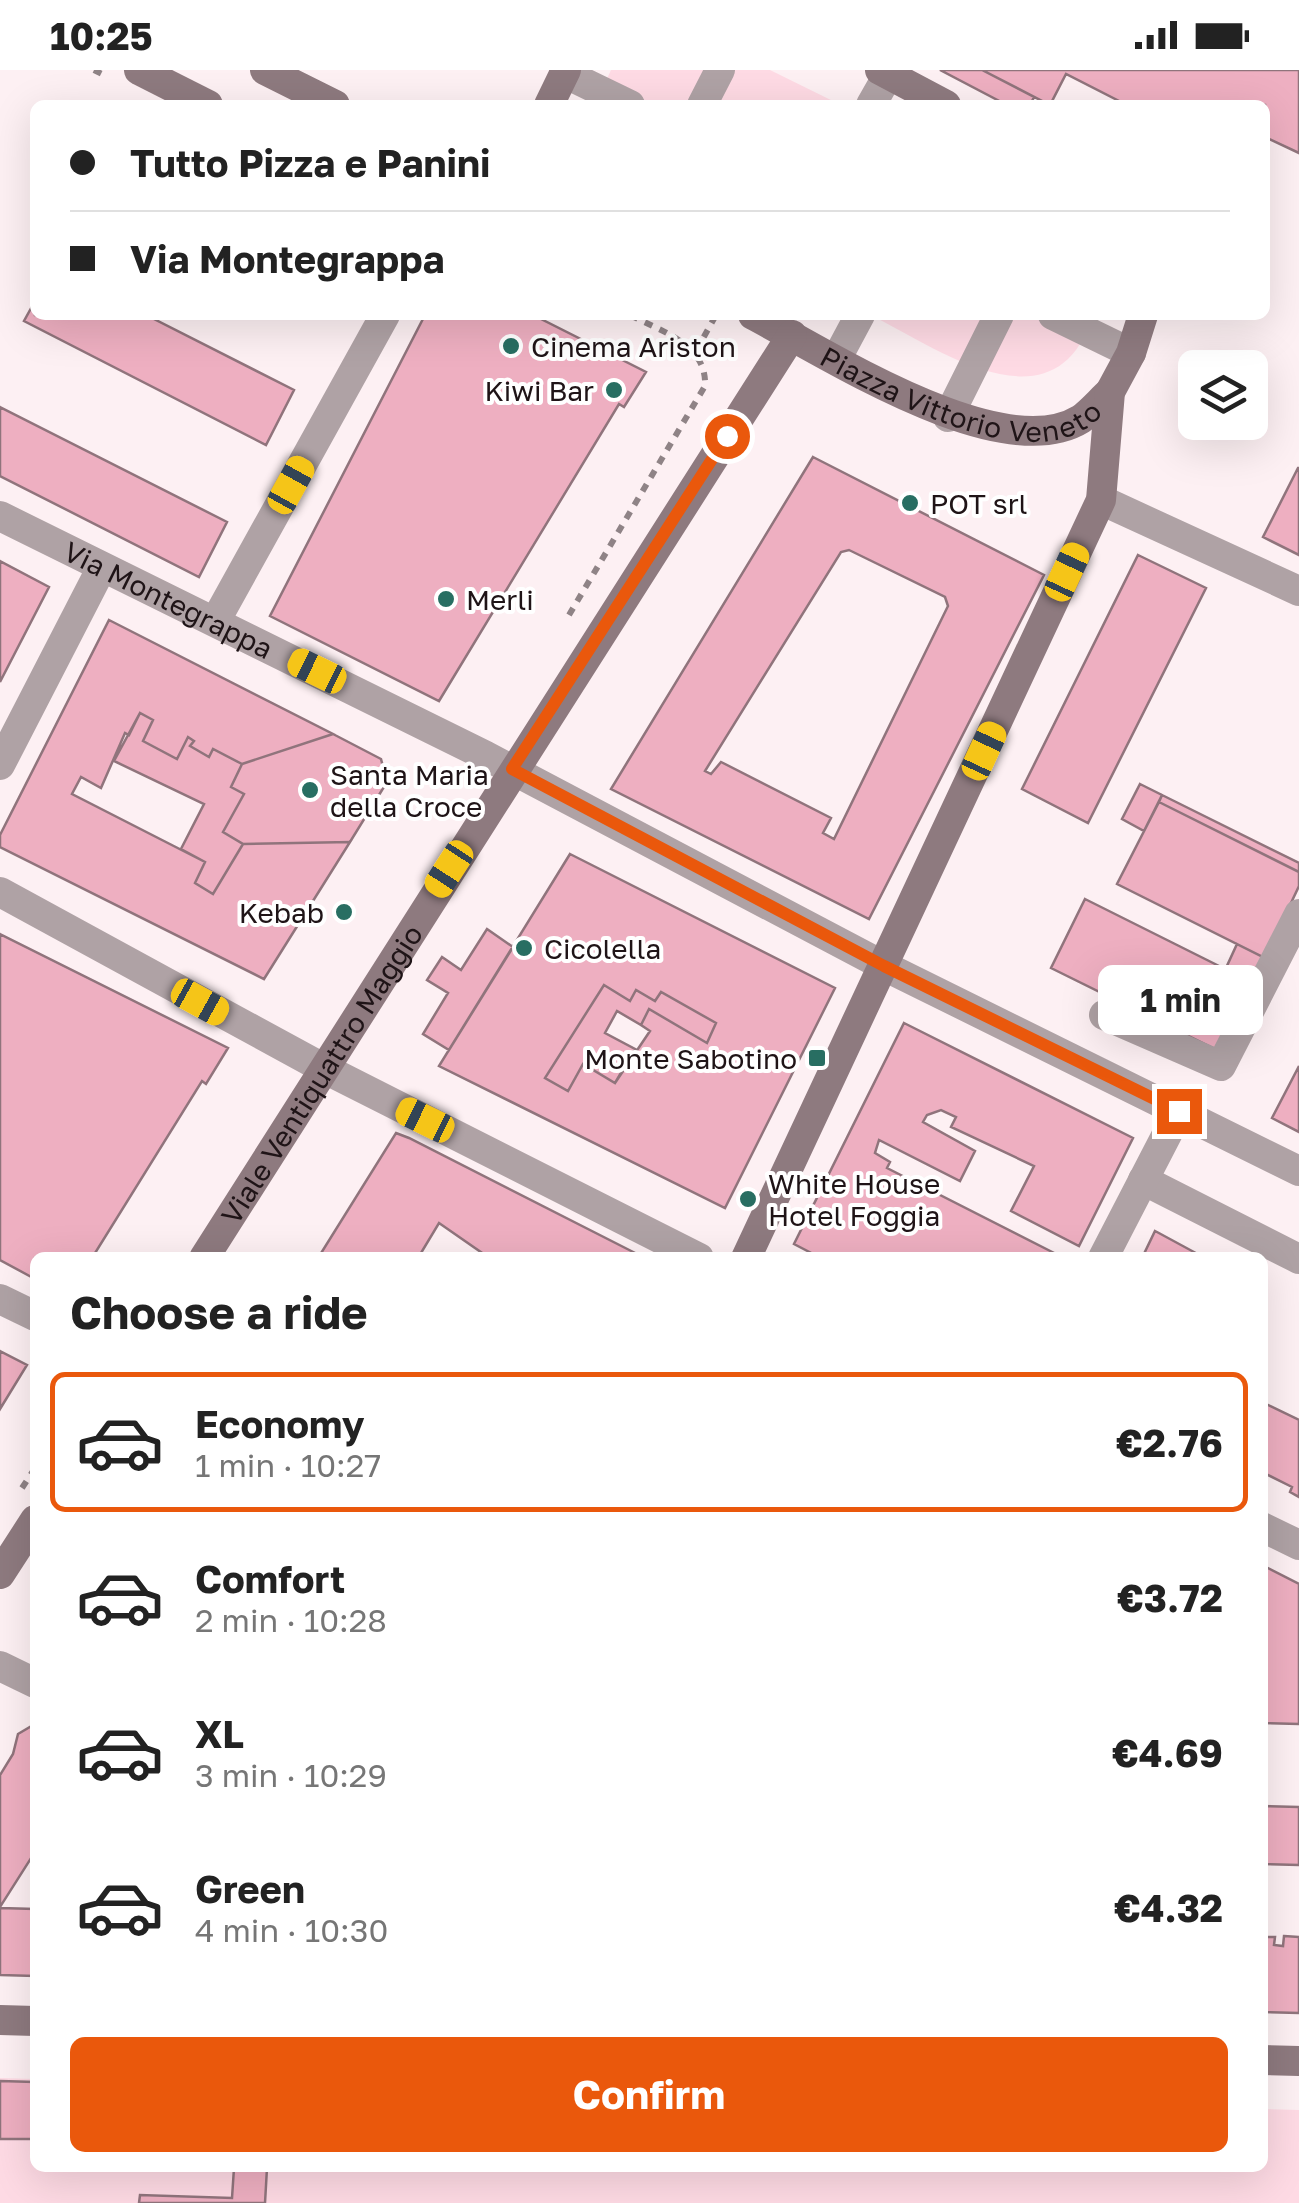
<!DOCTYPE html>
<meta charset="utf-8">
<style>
:root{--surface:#fff;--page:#f2f2f2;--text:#222;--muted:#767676;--line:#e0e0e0;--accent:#ea580c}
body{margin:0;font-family:"Golos Text",sans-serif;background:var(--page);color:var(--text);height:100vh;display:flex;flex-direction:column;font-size:38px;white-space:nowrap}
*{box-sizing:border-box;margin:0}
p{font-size:32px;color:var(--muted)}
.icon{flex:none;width:55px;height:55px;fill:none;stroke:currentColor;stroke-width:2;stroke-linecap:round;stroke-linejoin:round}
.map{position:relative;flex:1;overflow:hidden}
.panel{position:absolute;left:30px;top:1182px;width:1238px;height:920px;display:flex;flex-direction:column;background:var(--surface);border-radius:15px;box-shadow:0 10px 40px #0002}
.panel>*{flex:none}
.hud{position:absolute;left:30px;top:30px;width:1240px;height:220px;border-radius:15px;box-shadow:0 10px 40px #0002;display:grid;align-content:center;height:220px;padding:0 40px;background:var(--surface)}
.controls{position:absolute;left:1178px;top:280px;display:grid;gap:20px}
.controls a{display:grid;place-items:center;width:90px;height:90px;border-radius:15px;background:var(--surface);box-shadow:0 10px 40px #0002;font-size:50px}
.end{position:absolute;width:45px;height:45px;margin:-22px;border:12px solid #ea580c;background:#fff;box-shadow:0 0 0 5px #fff}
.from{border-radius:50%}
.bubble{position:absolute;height:70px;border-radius:15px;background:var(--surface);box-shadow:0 10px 40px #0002;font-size:32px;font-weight:700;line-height:70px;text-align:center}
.car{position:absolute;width:30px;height:60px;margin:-30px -15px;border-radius:12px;box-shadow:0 0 8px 2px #0007;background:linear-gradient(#f5c518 24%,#345 0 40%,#f5c518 0 76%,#345 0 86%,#f5c518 0)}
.hud b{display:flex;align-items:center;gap:35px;height:95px;font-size:38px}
.hud b+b{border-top:2px solid var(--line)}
.hud i{width:25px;height:25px;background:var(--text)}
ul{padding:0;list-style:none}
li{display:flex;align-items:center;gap:30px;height:140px;margin:0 20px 15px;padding:0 20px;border:5px solid transparent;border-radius:15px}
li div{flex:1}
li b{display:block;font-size:38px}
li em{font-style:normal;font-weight:700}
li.current{border-color:var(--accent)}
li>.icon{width:90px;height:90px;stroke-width:1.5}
h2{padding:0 40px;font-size:45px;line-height:120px}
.primary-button{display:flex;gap:20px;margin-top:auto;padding:20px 40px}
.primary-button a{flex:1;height:115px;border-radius:15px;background:var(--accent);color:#fff;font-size:40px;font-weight:700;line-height:115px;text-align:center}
.status{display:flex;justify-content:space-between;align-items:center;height:70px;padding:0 50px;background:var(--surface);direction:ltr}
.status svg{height:28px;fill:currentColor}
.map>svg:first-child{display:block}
.green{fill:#fedae4}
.building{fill:#eeafc1;stroke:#90747c;stroke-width:2.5;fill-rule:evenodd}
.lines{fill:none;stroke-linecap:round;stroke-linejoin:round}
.path{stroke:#8f8386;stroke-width:6;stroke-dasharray:8 8;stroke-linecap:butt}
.street{stroke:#afa2a5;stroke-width:30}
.secondary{stroke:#8e7a7f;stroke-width:30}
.route{stroke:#ea580c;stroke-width:12}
.poi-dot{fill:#286e62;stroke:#fff;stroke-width:4}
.labels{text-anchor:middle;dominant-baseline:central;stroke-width:8;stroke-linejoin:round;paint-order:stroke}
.poi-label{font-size:28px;fill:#1f1417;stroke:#fff;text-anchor:start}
.street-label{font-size:28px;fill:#1f1417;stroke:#fff}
</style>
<div class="status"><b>10:25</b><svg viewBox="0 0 49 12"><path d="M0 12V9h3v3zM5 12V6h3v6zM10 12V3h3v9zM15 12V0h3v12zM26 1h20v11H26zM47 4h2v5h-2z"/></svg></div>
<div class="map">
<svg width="1299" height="2133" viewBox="0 0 1299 2133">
<rect width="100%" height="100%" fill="#fdf0f3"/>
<path class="green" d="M611,0h159l71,35h-246z
M871,245h222c-37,118 -152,36 -222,0z
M0,2008l35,1v89h1227l1,-59 36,1v93h-1299z"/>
<path class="building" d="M940,0h42l52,27 -4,8h-23z
M982,0h317v83l-34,-16v-32h-138l-61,-31 -16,31z
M35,231v14h111l148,75 -28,55 -242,-124z
M425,245h108l113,57 -22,35 -5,-3 -180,297 -169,-85z
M0,337l227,115 -28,55 -199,-101z
M813,387l231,118 -175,344 -258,-130zM849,480l96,47 3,9 -114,233 -11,-6 8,-15 -110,-56 -10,12 -6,-3 136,-219z
M1298,398h1v87l-36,-18z
M1138,485l68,33 -118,235 -66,-34z
M0,491l49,26 -49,95z
M109,550l224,114 -91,30 -29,-15 -4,8 -19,-11 4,-5 -6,-4 -11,22 -34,-18 10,-21 -13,-7 -11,22 -4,-2 -24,55 -20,-11 -9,17 133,68 -10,21 18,11 30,-50 107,-2 -86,137 -264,-132v-12z
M140,643l13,7 -10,21 34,18 11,-22 6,4 -4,5 19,11 4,-8 29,15 -11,23 13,7 -21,38 20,12 -30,50 -18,-11 10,-21 -24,-13 23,-45 -90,-43z
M333,664l48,25 6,23 -37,60 -107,2 -20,-12 21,-38 -13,-7 11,-23z
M1140,714l22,11 -18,36 -22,-12z
M1162,725l137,68v9l-140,-70z
M1159,732l140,70v14l-34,72 -148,-74z
M570,784l265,134 -110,220 -286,-142zM604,915l26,16 6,-11 19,11 6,-9 55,31 -9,20 -58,-34 -8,16 9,6 -35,52 -32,-19 -15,27 -23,-13z
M1085,829l168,84 -34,68 -168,-83z
M487,859l26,18 -64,103 -26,-16 25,-41 -21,-13 15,-23 19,13z
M0,864l228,114 -22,36 -4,-3 -110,177h-57v21l-35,-19z
M1237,874l28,14 -11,24 -28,-14z
M604,915l26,16 6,-11 19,11 6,-9 55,31 -9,20 -58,-34 -8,16 -24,-14 -12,22 30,16 -20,34 -32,-19 -15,27 -23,-13z
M904,953l229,115 -54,108 -68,-35 23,-45 -83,-39 5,-10 -15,-7 -14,5 -4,7 52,29 -15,30 -81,-41 -4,13 15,9 -3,6 177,90h-243l-27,-14z
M1299,996v66l-27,-14z
M396,1063l13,5 236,120h-163l3,-3 -46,-32 -21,35h-100z
M1155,1161l2,1 48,26h-63z
M0,1281l27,14 -27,44z
M1262,1332l37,18v77l-9,-5 2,-5 -30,-15z
M1262,1495l37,19v140l-37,-1z
M35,1654v128l-35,55v-132l13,-21 5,-20z
M1262,1736l37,1v58l-37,-1z
M0,1838l35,1v67l-35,-1z
M1284,1866l15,1v76l-37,-1v-75h13l-1,8 9,1z
M0,2011l35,1v57h-35z
M234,2098h33l-2,35h-126l1,-8 92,3z"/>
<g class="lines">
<path class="path" d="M94,0l14,7
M696,281l20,-36
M569,545l136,-229c2,-42 -43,-54 -75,-71
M22,1418l13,-20"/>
<g class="street">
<path d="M564,3l66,32"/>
<path d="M702,35l18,-35"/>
<path d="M871,35l17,-30"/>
<path d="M1053,245l78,38"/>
<path d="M837,288l23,-43"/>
<path d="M948,347l51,-102"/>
<path d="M1101,430l198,91"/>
<path id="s1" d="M0,446l486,240 398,210 415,205"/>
<path d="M216,550l169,-305"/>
<path d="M0,695l102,-198"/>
<path d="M0,822l323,176 376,190"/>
<path d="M1104,945l117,51 78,-152"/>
<path d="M1143,1110l156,79"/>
<path d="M1103,1188l76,-147"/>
<path d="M0,1229l35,17"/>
<path d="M1262,1457l37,18"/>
<path d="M0,1596l35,17"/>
</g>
<g class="secondary">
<path d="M139,0l69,35"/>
<path d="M265,0l70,35"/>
<path d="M880,0l66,35"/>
<path d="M549,35l17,-35"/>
<path id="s2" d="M753,245c73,38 249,153 328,104 10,-7 20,-19 29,-27"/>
<path id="s3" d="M204,1188l588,-923"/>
<path d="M746,1188l355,-758 9,-108 21,-39 12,-38"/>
<path d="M0,1504l35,-54"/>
<path d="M0,1950l35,1"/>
<path d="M1262,1990l37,1"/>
</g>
</g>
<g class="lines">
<path class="route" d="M727,366l-215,333 372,197 295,145"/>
</g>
<g class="poi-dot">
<circle cx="511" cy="276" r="10"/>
<circle cx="614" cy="320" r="10"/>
<circle cx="910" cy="433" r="10"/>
<circle cx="446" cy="529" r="10"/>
<circle cx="310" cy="720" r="10"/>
<circle cx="344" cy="842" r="10"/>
<circle cx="524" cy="878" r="10"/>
<rect x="807" y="978" width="20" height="20" rx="5"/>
<circle cx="748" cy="1129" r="10"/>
</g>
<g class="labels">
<g class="poi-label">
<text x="531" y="276">Cinema Ariston</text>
<text x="594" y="320" text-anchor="end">Kiwi Bar</text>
<text x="930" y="433">POT srl</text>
<text x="466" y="529">Merli</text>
<text x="330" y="704">Santa Maria<tspan x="330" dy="32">della Croce</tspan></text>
<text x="324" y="842" text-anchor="end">Kebab</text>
<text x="544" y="878">Cicolella</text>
<text x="797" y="988" text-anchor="end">Monte Sabotino</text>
<text x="768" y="1113">White House<tspan x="768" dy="32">Hotel Foggia</tspan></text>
</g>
<g class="street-label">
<text stroke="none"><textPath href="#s2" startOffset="228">Piazza Vittorio Veneto</textPath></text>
<text stroke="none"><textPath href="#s1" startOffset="188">Via Montegrappa</textPath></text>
<text stroke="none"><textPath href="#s3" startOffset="218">Viale Ventiquattro Maggio</textPath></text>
</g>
</g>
</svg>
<div class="controls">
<a><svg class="icon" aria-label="layers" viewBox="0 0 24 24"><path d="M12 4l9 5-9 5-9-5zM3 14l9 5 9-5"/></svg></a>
</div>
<i class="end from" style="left:727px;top:366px"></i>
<i class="end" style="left:1179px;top:1041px"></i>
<div class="bubble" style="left:1098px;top:895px;width:165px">1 min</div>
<i class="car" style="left:291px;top:415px;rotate:29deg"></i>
<i class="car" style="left:1067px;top:502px;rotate:25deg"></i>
<i class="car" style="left:317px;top:601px;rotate:296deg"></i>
<i class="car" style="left:984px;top:681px;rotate:25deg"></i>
<i class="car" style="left:449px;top:799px;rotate:213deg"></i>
<i class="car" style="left:200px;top:932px;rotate:119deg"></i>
<i class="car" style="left:425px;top:1050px;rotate:296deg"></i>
<div class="hud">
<b><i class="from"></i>Tutto Pizza e Panini</b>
<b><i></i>Via Montegrappa</b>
</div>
<section class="panel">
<h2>Choose a ride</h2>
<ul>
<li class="current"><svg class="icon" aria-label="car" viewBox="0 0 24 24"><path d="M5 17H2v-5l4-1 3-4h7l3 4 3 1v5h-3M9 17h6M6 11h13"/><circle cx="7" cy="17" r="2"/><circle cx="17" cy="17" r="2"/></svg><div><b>Economy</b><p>1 min · 10:27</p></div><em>€2.76</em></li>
<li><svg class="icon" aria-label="car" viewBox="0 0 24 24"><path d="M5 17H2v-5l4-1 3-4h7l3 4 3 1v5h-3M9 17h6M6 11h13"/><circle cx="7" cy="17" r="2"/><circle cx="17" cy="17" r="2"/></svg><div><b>Comfort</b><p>2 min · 10:28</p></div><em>€3.72</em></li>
<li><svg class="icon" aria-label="car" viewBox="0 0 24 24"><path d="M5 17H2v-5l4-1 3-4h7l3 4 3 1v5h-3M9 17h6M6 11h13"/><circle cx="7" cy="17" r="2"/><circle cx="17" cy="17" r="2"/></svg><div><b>XL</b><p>3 min · 10:29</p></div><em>€4.69</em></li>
<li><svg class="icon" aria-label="car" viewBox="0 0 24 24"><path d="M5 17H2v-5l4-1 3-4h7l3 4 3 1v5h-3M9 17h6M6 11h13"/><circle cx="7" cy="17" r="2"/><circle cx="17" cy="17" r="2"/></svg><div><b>Green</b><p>4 min · 10:30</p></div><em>€4.32</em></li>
</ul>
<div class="primary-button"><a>Confirm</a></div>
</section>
</div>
